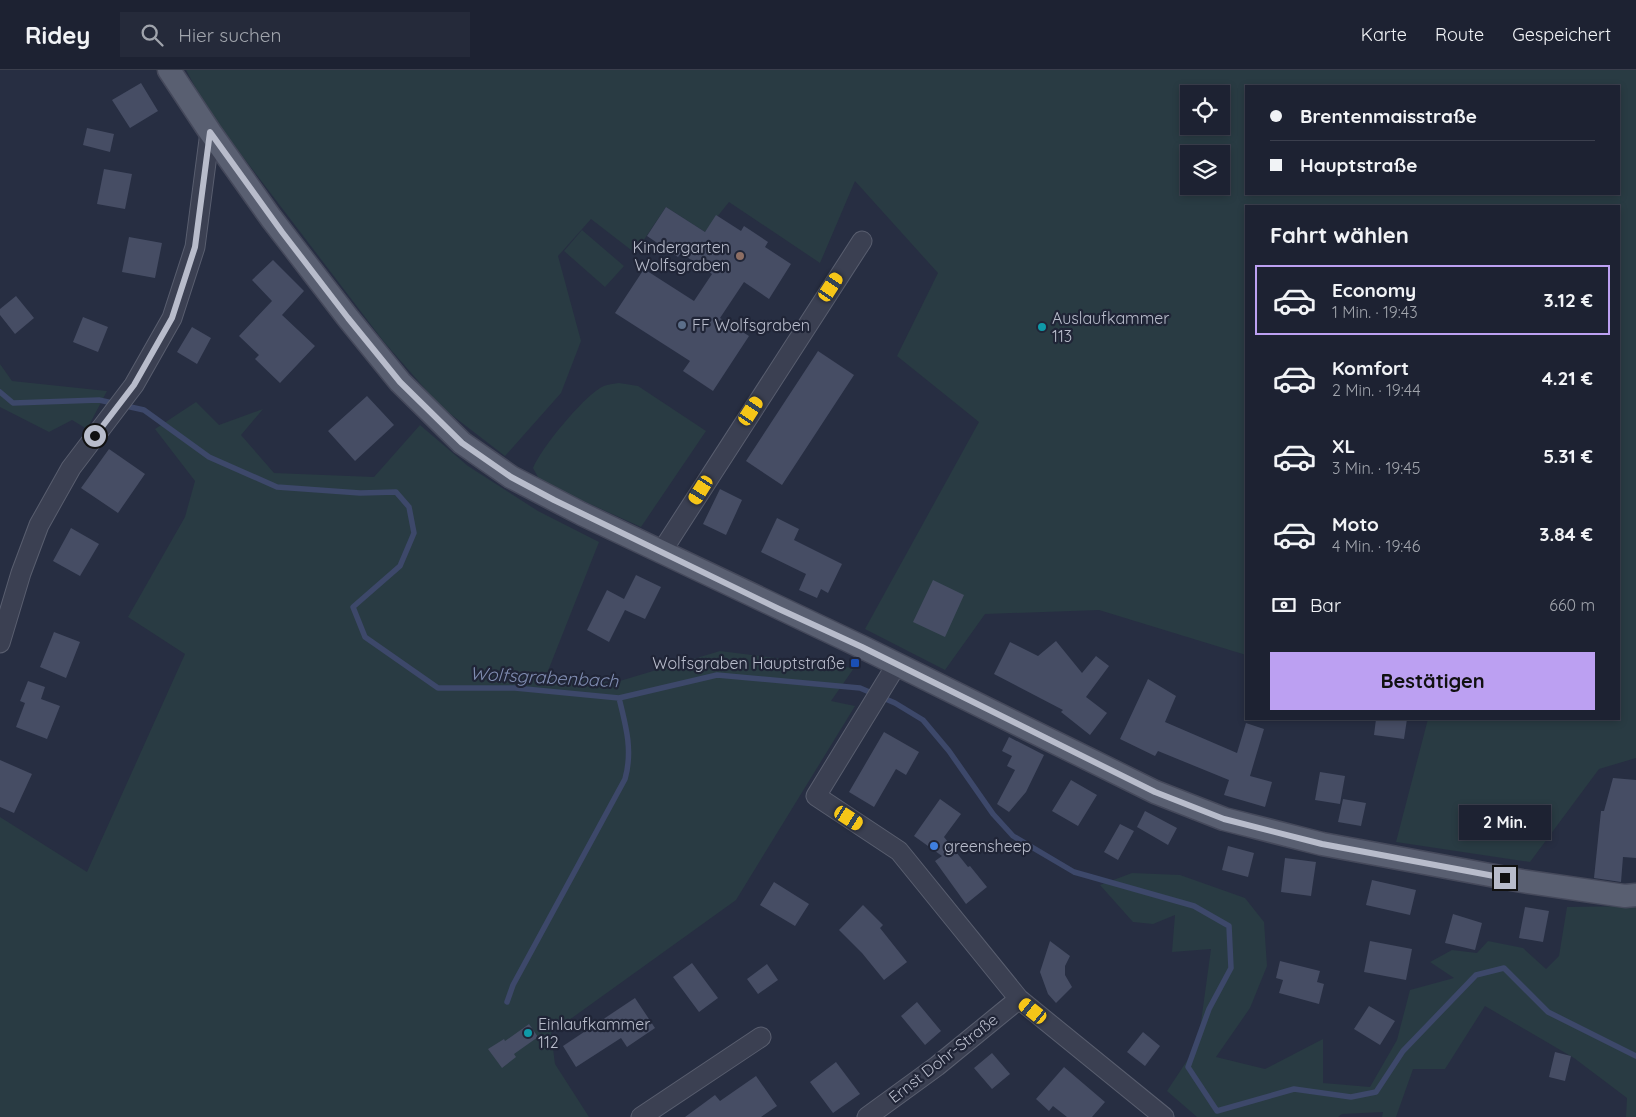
<!DOCTYPE html>
<html lang="de">
<meta charset="utf-8">
<style>
:root{--surface:#1d2232;--page:#252a3a;--text:#f1f3f6;--muted:#a0a4ac;--line:#3b3f4d;--accent:#bca0f2}
body{margin:0;font-family:Quicksand,sans-serif;background:var(--page);color:var(--text);height:100vh;display:flex;flex-direction:column;font-size:19px;white-space:nowrap}
*{box-sizing:border-box;margin:0}
p{font-size:16px;color:var(--muted)}
.icon{flex:none;width:28px;height:28px;fill:none;stroke:currentColor;stroke-width:2;stroke-linecap:round;stroke-linejoin:round}
.map{position:relative;flex:1;overflow:hidden}
.drawer{position:absolute;left:1245px;top:135px;width:375px;height:515px;display:flex;flex-direction:column;background:var(--surface);border-radius:0px;box-shadow:0 2px 8px #0003,0 0 0 1px var(--line)}
.drawer>*{flex:none}
.top-card{position:absolute;left:1245px;top:15px;width:375px;height:110px;border-radius:0px;box-shadow:0 2px 8px #0003,0 0 0 1px var(--line);display:grid;align-content:center;height:110px;padding:0 25px;background:var(--surface)}
.buttons{position:absolute;left:1180px;top:15px;display:grid;gap:10px}
.buttons a{display:grid;place-items:center;width:50px;height:50px;border-radius:0px;background:var(--surface);box-shadow:0 2px 8px #0003,0 0 0 1px var(--line);font-size:25px}
.end{position:absolute;width:22px;height:22px;margin:-11px;border:6px solid #b8bccb;background:#111;box-shadow:0 0 0 2px #111}
.from{border-radius:50%}
.bubble{position:absolute;height:35px;border-radius:0px;background:var(--surface);box-shadow:0 2px 8px #0003,0 0 0 1px var(--line);font-size:16px;font-weight:800;line-height:35px;text-align:center}
.car{position:absolute;width:15px;height:30px;margin:-15px -8px;border-radius:6px;box-shadow:0 0 4px 1px #0007;background:linear-gradient(#f5c518 24%,#345 0 40%,#f5c518 0 76%,#345 0 86%,#f5c518 0)}
.top-card b{display:flex;align-items:center;gap:18px;height:48px;font-size:19px}
.top-card b+b{border-top:1px solid var(--line)}
.top-card i{width:12px;height:12px;background:var(--text)}
ul{padding:0;list-style:none}
li{display:flex;align-items:center;gap:15px;height:70px;margin:0 10px 8px;padding:0 15px;border:2px solid transparent;border-radius:0px}
li div{flex:1}
li b{display:block;font-size:19px}
li em{font-style:normal;font-weight:800}
li.current{border-color:var(--accent)}
li>.icon{width:45px;height:45px;stroke-width:1.5}
h2{padding:0 25px;font-size:22px;line-height:60px}
.pay{display:flex;align-items:center;gap:12px;height:55px;padding:0 25px;font-size:19px}
.pay p{margin-inline-start:auto}
.action{display:flex;gap:10px;margin-top:auto;padding:10px 25px}
.action a{flex:1;height:58px;border-radius:0px;background:var(--accent);color:#111;font-size:20px;font-weight:800;line-height:58px;text-align:center}
header{display:flex;align-items:center;gap:30px;box-sizing:border-box;height:70px;padding:0 25px;background:var(--surface);border-bottom:1px solid var(--line)}
header strong{font-size:24px}
nav{display:flex;gap:28px;margin-inline-start:auto;font-size:18px}
.search{width:350px;height:45px;background:var(--page);display:flex;align-items:center;gap:12px;box-sizing:border-box;padding:0 18px;border-radius:0px;color:var(--muted);font-size:19px}
.map>svg:first-child{display:block}
.green{fill:#293b43;fill-rule:evenodd}
.lines{fill:none;stroke-linecap:round;stroke-linejoin:round}
.stream{stroke:#3d486a;stroke-width:5.5}
.building{fill:#464d64}
.minor-casing{stroke:#595e6f;stroke-width:21}
.major-casing{stroke:#45495b;stroke-width:25}
.minor{stroke:#3b4052;stroke-width:19}
.major{stroke:#595f71;stroke-width:22}
.route{stroke:#b8bccb;stroke-width:6}
.education-dot{fill:#8d6e63;stroke:#202537;stroke-width:2}
.service-dot{fill:#5c6f8a;stroke:#202537;stroke-width:2}
.culture-dot{fill:#0f9aa8;stroke:#202537;stroke-width:2}
.transit-dot{fill:#1a4fb4;stroke:#202537;stroke-width:2}
.shop-dot{fill:#3f7fe0;stroke:#202537;stroke-width:2}
.labels{text-anchor:middle;dominant-baseline:central;stroke-width:4.5;stroke-linejoin:round;paint-order:stroke}
.poi-label{font-size:16px;fill:#b8bccb;stroke:#202537;text-anchor:start}
.street-label{font-size:16px;fill:#b8bccb;stroke:#202537}
.water-label{font-size:18px;font-style:italic;fill:#808db2;stroke:#202537}
</style>
<header>
<strong>Ridey</strong>
<div class="search"><svg class="icon" aria-label="search" viewBox="0 0 24 24"><circle cx="10" cy="10" r="6"/><path d="M15 15l6 6"/></svg>Hier suchen</div>
<nav><a>Karte</a><a>Route</a><a>Gespeichert</a></nav>
</header>
<div class="map">
<svg width="1636" height="1047" viewBox="0 0 1636 1047">
<rect width="100%" height="100%" fill="#272e42"/>
<path class="green" d="M186,0h1450v688l-37,11 -69,93 -134,-20 32,-123h191v-513h-373v449l-147,-45 -114,4 -40,56 -80,-41 114,-207 -82,-66 41,-83 -83,-92 -35,82 -91,-61 -24,30 -39,-25 -31,46 -44,-34 -33,37 23,85 -20,52 -56,63 -65,-50 -56,-64 -176,-231zM1246,16h373v108h-373zM1189,24h32v32h-32zM1189,84h32v32h-32z
M582,160l42,36 -19,21 -41,-36z
M0,294l12,17 95,10 -20,38 -15,-9 -23,12 -49,-25z
M619,313l19,3 68,45 -65,96 -91,-41 -11,-7 -6,-11c9,-21 48,-68 67,-80 6,-4 13,-4 19,-5z
M196,332l23,23 44,-16 -22,26 33,38 100,4 46,-52 48,41 70,45 61,31 -53,134 67,7 107,-32 134,17 -23,33 24,5 -119,194 -185,133 4,31 34,53h-589v-300l87,55 98,-218 -57,-37 57,-100 10,-36 -40,-52z
M1132,803l48,2 65,23 19,24 3,44 -17,42 -34,49 49,12 58,-30v44l47,4 27,-47 13,-50 44,-12 -24,-16 22,-12 25,3 11,-12 35,7 23,21 13,-13 8,-49 69,-1v211h-10l1,-19 -53,-40 -89,-52 -40,63h-32l-17,48h-14l1,-5 -41,2 -4,3h-141l-30,-26 31,-47 13,-95 -39,3 3,-37 -22,9 -20,-2 -33,-37z"/>
<g class="lines">
<path class="stream" d="M0,322l13,11 86,-3 45,10 65,47 68,30 83,6 36,-1 13,15 5,26 -14,33 -47,41 12,30 73,51h77l104,10 98,-23 143,13 35,15 28,17 26,31 44,63 20,22 61,36 120,34 35,20 2,42 -22,41 -21,58 29,44 77,-22 57,8 25,-5 27,-41 73,-76 28,-7 44,44 88,44
M507,932l6,-17 112,-206c8,-28 1,-53 -6,-81"/>
</g>
<path class="building" d="M141,13l17,28 -28,17 -18,-28z
M87,58l27,6 -4,18 -27,-7z
M104,99l28,5 -7,35 -28,-5z
M666,137l39,25 11,-17 25,16 3,-5 24,16 -3,5 26,17 -22,35 -25,-17 -24,36 29,18 -36,55 -30,-20 7,-10 -75,-48 29,-44 50,32 18,-27 -31,-21 -3,4 -31,-21z
M129,167l33,6 -7,35 -33,-6z
M273,190l31,31 -22,24 33,31 -35,37 -25,-24 4,-4 -20,-19 33,-35 -20,-21z
M16,226l18,22 -19,16 -15,-19v-6z
M83,247l25,10 -10,25 -25,-10z
M192,257l19,11 -14,26 -20,-12z
M818,281l36,24 -72,110 -36,-24z
M367,326l27,29 -39,36 -27,-30z
M109,379l36,25 -27,39 -37,-25z
M720,419l22,11 -16,35 -23,-11z
M777,448l22,11 -5,11 48,24 -14,29 -7,-4 -4,9 -18,-8 7,-16 -45,-22z
M71,458l28,16 -19,32 -27,-15z
M636,505l25,12 -16,32 -20,-9 -16,32 -22,-12 20,-40 17,9z
M933,510l31,15 -19,42 -32,-15z
M54,562l26,10 -14,36 -26,-11z
M1056,571l26,32 14,-17 13,10 -23,31 21,16 -17,22 -29,-23 2,-2 -69,-36 16,-32 28,14z
M1148,609l28,17 -11,26 72,31 9,-30 18,6 -14,47 22,6 -7,25 -41,-12 5,-15 -71,-29 -3,5 -35,-17z
M28,611l17,6 -4,12 19,7 -13,33 -31,-12 9,-24 -5,-2z
M1376,649h31l-3,20 -30,-4z
M884,662l35,20 -13,23 -10,-6 -22,38 -25,-15z
M1009,667l35,18 -18,37 -17,20 -12,-8 18,-34 -8,-4 5,-10 -10,-5z
M0,690l32,14 -18,39 -14,-6z
M1320,702l25,4 -5,28 -25,-4z
M1613,708l23,2v78l-13,-1 -2,25 -27,-4 7,-67h3z
M1071,710l26,15 -19,31 -26,-15z
M940,729l21,15 -17,23 24,30 2,-1 17,21 -21,17 -31,-43 7,-5 -28,-20z
M1343,729l23,4 -5,23 -23,-4z
M1145,741l32,17 -9,17 -31,-18z
M1120,754l14,7 -16,29 -14,-8z
M1228,776l26,7 -6,24 -26,-7z
M1285,788l31,4 -5,34 -30,-4z
M1372,810l44,10 -6,25 -44,-10z
M774,812l35,22 -14,22 -35,-21z
M863,835l20,20 -3,3 27,34 -23,18 -22,-27 -23,-23z
M1525,837l24,4 -6,31 -24,-4z
M1453,844l29,9 -7,27 -30,-7z
M1050,871l20,15 -5,10v9l7,12 -16,16 -8,-9 -8,-22z
M1370,871l42,8 -6,31 -42,-8z
M1280,891l40,10 -3,11 7,2 -5,20 -40,-11 4,-13 -7,-2z
M692,893l26,35 -19,14 -26,-35z
M767,894l11,16 -20,14 -11,-15z
M635,928l20,30 -28,19 -6,-9 -45,29 -13,-21z
M917,932l24,29 -16,14 -24,-29z
M1369,936l26,15 -15,24 -26,-16z
M529,954l9,13 -24,17 2,3 -14,11 -14,-19 16,-10 1,2z
M1143,962l17,14 -15,20 -18,-14z
M1555,982l16,4 -6,25 -16,-4z
M992,983l18,21 -18,15 -18,-21z
M836,992l24,32 -27,19 -23,-31z
M1064,997l41,35 -13,15h-25l-14,-11 -4,5 -13,-12z
M756,1006l21,30 -16,11h-76l30,-22 5,6z"/>
<g class="lines">
<g class="minor-casing">
<path id="minor" d="M662,481l200,-310
M0,573l21,-70 18,-48 32,-57 63,-83 38,-67 23,-71 15,-115
M897,594l-81,132 83,55 120,148 145,118
M641,1047l120,-80
M867,1047l70,-51 82,-67"/>
</g>
<g class="major-casing">
<path id="major" d="M169,0l41,62 61,86 77,100 52,64 62,61 49,34 71,37 280,133 293,145 69,27 98,25 200,37 103,15 11,-1"/>
</g>
<use href="#minor" class="minor"/>
<use href="#major" class="major"/>
</g>
<g class="lines">
<path class="route" d="M95,366l39,-51 38,-67 23,-71 15,-115 72,100 66,86 52,64 62,61 49,34 43,23 225,109 83,38 293,145 69,27 98,25 183,34"/>
</g>
<circle class="education-dot" cx="740" cy="186" r="5"/>
<circle class="service-dot" cx="682" cy="255" r="5"/>
<g class="culture-dot">
<circle cx="1042" cy="257" r="5"/>
<circle cx="528" cy="963" r="5"/>
</g>
<rect class="transit-dot" x="850" y="588" width="10" height="10" rx="2.5"/>
<circle class="shop-dot" cx="934" cy="776" r="5"/>
<g class="labels">
<g class="poi-label">
<text x="730" y="177" text-anchor="end">Kindergarten<tspan x="730" dy="18">Wolfsgraben</tspan></text>
<text x="1052" y="248">Auslaufkammer<tspan x="1052" dy="18">113</tspan></text>
<text x="692" y="255">FF Wolfsgraben</text>
<text x="845" y="593" text-anchor="end">Wolfsgraben Hauptstraße</text>
<text x="944" y="776">greensheep</text>
<text x="538" y="954">Einlaufkammer<tspan x="538" dy="18">112</tspan></text>
</g>
<g class="street-label">
<text transform="translate(943 988) rotate(-38)">Ernst Dohr-Straße</text>
</g>
<g class="water-label">
<text transform="translate(544 607) rotate(3)">Wolfsgrabenbach</text>
</g>
</g>
</svg>
<div class="buttons">
<a><svg class="icon" aria-label="locate" viewBox="0 0 24 24"><circle cx="12" cy="12" r="6"/><path d="M12 2v4M12 18v4M2 12h4M18 12h4"/></svg></a>
<a><svg class="icon" aria-label="layers" viewBox="0 0 24 24"><path d="M12 4l9 5-9 5-9-5zM3 14l9 5 9-5"/></svg></a>
</div>
<i class="end from" style="left:95px;top:366px"></i>
<i class="end" style="left:1505px;top:808px"></i>
<div class="bubble" style="left:1459px;top:735px;width:92px">2 Min.</div>
<i class="car" style="left:831px;top:217px;rotate:33deg"></i>
<i class="car" style="left:751px;top:341px;rotate:33deg"></i>
<i class="car" style="left:701px;top:420px;rotate:212deg"></i>
<i class="car" style="left:849px;top:748px;rotate:123deg"></i>
<i class="car" style="left:1033px;top:941px;rotate:309deg"></i>
<div class="top-card">
<b><i class="from"></i>Brentenmaisstraße</b>
<b><i></i>Hauptstraße</b>
</div>
<section class="drawer">
<h2>Fahrt wählen</h2>
<ul>
<li class="current"><svg class="icon" aria-label="car" viewBox="0 0 24 24"><path d="M5 17H2v-5l4-1 3-4h7l3 4 3 1v5h-3M9 17h6M6 11h13"/><circle cx="7" cy="17" r="2"/><circle cx="17" cy="17" r="2"/></svg><div><b>Economy</b><p>1 Min. · 19:43</p></div><em>3.12 €</em></li>
<li><svg class="icon" aria-label="car" viewBox="0 0 24 24"><path d="M5 17H2v-5l4-1 3-4h7l3 4 3 1v5h-3M9 17h6M6 11h13"/><circle cx="7" cy="17" r="2"/><circle cx="17" cy="17" r="2"/></svg><div><b>Komfort</b><p>2 Min. · 19:44</p></div><em>4.21 €</em></li>
<li><svg class="icon" aria-label="car" viewBox="0 0 24 24"><path d="M5 17H2v-5l4-1 3-4h7l3 4 3 1v5h-3M9 17h6M6 11h13"/><circle cx="7" cy="17" r="2"/><circle cx="17" cy="17" r="2"/></svg><div><b>XL</b><p>3 Min. · 19:45</p></div><em>5.31 €</em></li>
<li><svg class="icon" aria-label="car" viewBox="0 0 24 24"><path d="M5 17H2v-5l4-1 3-4h7l3 4 3 1v5h-3M9 17h6M6 11h13"/><circle cx="7" cy="17" r="2"/><circle cx="17" cy="17" r="2"/></svg><div><b>Moto</b><p>4 Min. · 19:46</p></div><em>3.84 €</em></li>
</ul>
<div class="pay"><svg class="icon" aria-label="cash" viewBox="0 0 24 24"><path d="M3 7h18v10H3z"/><circle cx="12" cy="12" r="2"/></svg>Bar<p>660 m</p></div>
<div class="action"><a>Bestätigen</a></div>
</section>
</div>
